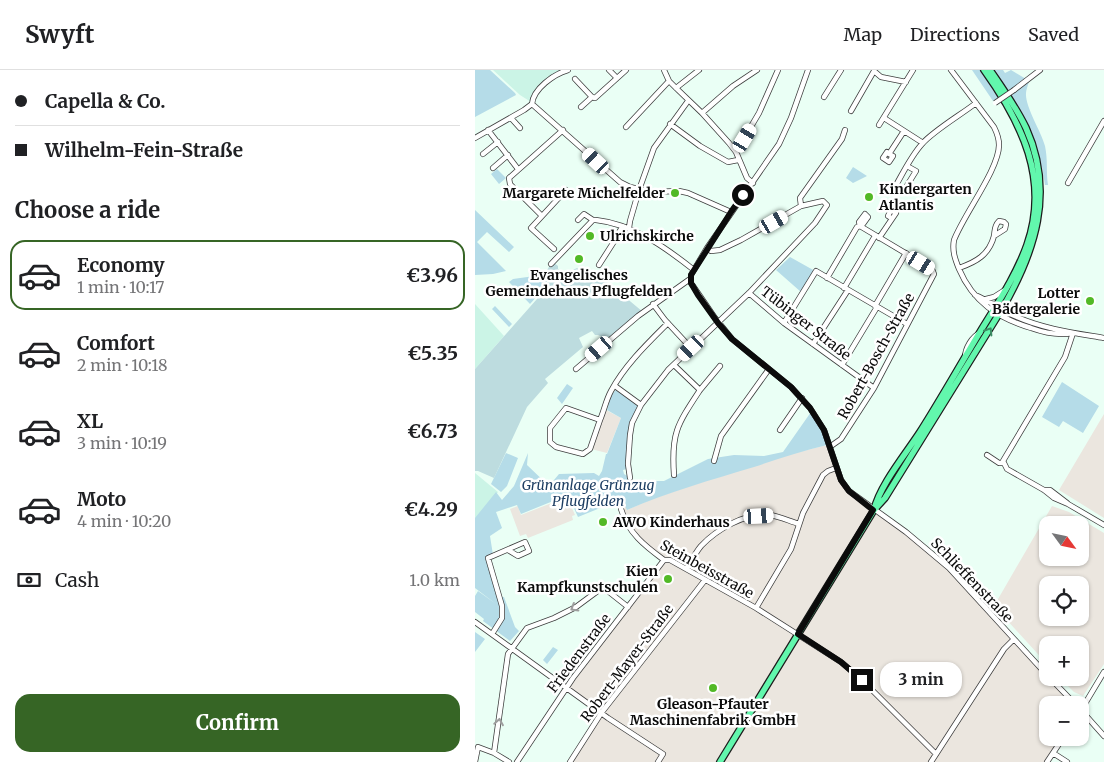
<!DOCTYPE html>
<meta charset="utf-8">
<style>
:root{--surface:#fff;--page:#f2f2f2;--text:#202124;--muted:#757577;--line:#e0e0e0;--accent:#366525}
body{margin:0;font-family:Merriweather,serif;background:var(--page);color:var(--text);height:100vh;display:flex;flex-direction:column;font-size:19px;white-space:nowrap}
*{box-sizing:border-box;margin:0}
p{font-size:16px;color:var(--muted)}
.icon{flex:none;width:28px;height:28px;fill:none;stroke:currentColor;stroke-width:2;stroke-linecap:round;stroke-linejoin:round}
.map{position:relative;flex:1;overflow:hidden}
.panel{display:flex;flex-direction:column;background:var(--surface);width:475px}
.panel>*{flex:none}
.guide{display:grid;align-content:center;height:110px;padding:0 15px;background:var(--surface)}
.needle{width:32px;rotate:123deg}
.buttons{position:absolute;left:564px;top:446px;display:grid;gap:10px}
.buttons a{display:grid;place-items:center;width:50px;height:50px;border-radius:10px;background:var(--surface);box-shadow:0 1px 4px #0004;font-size:25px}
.end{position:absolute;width:22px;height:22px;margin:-11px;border:6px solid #0b0b0b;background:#fff;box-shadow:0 0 0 2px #fff}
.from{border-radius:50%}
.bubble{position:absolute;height:35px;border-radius:15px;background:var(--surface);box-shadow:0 1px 4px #0004;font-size:16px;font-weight:700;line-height:35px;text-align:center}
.car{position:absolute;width:15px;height:30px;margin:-15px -8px;border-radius:6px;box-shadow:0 0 4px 1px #0007;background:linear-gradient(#fff 24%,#345 0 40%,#fff 0 76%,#345 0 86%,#fff 0)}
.guide b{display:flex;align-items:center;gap:18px;height:48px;font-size:19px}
.guide b+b{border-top:1px solid var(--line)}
.guide i{width:12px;height:12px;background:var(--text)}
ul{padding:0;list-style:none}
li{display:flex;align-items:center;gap:15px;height:70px;margin:0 10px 8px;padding:0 5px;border:2px solid transparent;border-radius:15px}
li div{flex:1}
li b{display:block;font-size:19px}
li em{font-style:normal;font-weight:700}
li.active{border-color:var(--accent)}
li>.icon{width:45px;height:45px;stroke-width:1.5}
h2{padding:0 15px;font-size:22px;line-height:60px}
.pay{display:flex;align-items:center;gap:12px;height:55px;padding:0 15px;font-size:19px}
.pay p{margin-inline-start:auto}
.button{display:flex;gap:10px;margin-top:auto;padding:10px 15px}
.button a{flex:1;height:58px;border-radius:15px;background:var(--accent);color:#fff;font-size:20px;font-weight:700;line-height:58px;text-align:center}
header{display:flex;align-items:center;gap:30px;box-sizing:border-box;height:70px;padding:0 25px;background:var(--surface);border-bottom:1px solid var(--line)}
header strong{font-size:24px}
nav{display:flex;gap:28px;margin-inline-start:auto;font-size:18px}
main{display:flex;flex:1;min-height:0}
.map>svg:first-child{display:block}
.industrial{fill:#ebe6df;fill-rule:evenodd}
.farmland{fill:#cbf4e6}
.green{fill:#b5dce8}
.cemetery{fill:#bddcdf}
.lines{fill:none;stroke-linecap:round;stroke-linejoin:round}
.minor-casing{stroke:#3e3e3e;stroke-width:6}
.major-casing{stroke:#1c1c1c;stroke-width:8}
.minor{stroke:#fff;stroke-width:4.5}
.major{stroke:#62f7ad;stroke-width:5.5}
.minor-bridge-casing{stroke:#3e3e3e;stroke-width:6;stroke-linecap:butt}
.minor-bridge{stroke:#fff;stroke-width:4.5}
.oneway{stroke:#3b8d64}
.oneway2{stroke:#9d9d9d}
.route{stroke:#0b0b0b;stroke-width:6}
.poi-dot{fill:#52b926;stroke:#fff;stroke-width:2}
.labels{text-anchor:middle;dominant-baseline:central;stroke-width:5;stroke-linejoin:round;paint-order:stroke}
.poi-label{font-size:14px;font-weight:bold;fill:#0b0b0b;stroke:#fff;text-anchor:start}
.street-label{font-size:14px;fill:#0b0b0b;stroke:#fff}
.park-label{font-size:14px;font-style:italic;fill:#1d3d62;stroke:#fff}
</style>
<header>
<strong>Swyft</strong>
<nav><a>Map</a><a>Directions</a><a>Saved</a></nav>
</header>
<main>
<section class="panel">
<div class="guide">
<b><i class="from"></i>Capella &amp; Co.</b>
<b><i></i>Wilhelm-Fein-Straße</b>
</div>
<h2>Choose a ride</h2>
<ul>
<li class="active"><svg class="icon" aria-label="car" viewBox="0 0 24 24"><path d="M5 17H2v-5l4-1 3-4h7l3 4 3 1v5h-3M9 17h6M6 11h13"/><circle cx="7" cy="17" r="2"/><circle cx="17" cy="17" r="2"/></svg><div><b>Economy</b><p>1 min · 10:17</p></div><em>€3.96</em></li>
<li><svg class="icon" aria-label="car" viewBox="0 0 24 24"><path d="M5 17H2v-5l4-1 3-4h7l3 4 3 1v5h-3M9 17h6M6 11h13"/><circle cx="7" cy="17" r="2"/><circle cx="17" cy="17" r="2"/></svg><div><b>Comfort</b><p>2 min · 10:18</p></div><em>€5.35</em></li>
<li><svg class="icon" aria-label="car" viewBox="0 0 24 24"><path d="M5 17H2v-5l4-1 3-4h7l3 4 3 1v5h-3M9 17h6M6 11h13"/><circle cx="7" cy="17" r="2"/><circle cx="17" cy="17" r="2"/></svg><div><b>XL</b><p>3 min · 10:19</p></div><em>€6.73</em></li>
<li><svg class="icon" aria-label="car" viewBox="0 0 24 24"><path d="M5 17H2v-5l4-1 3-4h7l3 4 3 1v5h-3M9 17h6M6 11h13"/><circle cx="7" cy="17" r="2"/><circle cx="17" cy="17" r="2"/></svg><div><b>Moto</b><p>4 min · 10:20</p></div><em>€4.29</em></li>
</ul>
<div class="pay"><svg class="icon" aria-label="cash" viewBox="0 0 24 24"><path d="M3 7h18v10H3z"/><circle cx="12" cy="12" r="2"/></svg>Cash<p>1.0 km</p></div>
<div class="button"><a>Confirm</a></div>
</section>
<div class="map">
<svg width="629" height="692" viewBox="0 0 629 692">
<rect width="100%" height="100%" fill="#eafff5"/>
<path class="industrial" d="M131,340l15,8 -14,35 -16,-4z
M629,344v104l-45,-28z
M352,375l21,47 87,63 112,120v3h3l26,27h-29v33h14l-16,24h-475l33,-49 -37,-24 96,-128 -24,-19 -13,-20 -9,-19 7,-3 4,10 25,-11 73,-25 66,-20z
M92,427l8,18 -3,1 1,4 -45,18 -2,-4 -6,2 -10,-27 8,-3 3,9z
M577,436l17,6 35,21v131l-21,32 -9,-4 -14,-14h20v-33h-33v19l-53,-58zM572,455h33v33h-33zM572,515h33v33h-33z"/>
<path class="farmland" d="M18,0h75l-21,12 -16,20 -11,-7z
M0,234l29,32 -29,33z
M0,403l23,19 -23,28z"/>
<path class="green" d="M0,0h15l25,23 1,2 -41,22z
M497,0h8l19,27 -6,4z
M518,0h10l2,3 6,-3 15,9 -18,12z
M554,12c-1,3 -3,8 -3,11 -1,14 15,38 19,53 3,14 1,26 3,39h-3l-3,-18 -2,-1 -30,-70z
M378,97l14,9 -14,7 -7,-5z
M22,99l9,9 -7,6 -8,-10z
M0,140l39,37 -5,5 -22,-20 -10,10 29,29 -13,3 -18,1z
M315,187l25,14 -14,21 -25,-22z
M67,205l2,2c-2,11 -6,19 -14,27l-21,-22 4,-3z
M20,236l17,18 -3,3 -17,-18z
M587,312l37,24 -16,27 -20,-12 -4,6 -17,-10z
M92,314l6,4 -11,16 -5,-6z
M141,320l22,16 -7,15 -4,48 -4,1 1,4 8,5 1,9 23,-7h8l44,-22 26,-4 30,1 19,-4 28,-40 9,13 7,20c-25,6 -49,14 -73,22 -43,13 -86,25 -127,43l-5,-10 -6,3 -1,-1 -37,15 -10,-22 -47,19 -4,-9 -21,7 6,16 -12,8 3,19 -5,2 11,41 5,-1 11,30 4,4 -9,10 -27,-20 1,-2 -9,-7v-16l3,-5 18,13 -21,-16v-70l21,-26 6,8 12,-14 14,-33 -1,12 22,21 10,-12 35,-1 5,3 3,-5 4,-17h1l14,-36 -14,-8 4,-15z
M31,383l12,5 -11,28 -6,6 -10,-8z
M0,562l10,7 -10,13z
M78,577l5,3 -11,14 -4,-4z"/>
<path class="cemetery" d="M78,192l5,4v3l9,7 6,-6 4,-2 18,14 5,-6 43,36 -34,28 -11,-5h-3l-3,-4 -13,7 4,9 -38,32 3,4 -21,24 -33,71 -16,-7h-3v-102l62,-70c7,-13 6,-28 16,-37z"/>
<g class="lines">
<g class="minor-casing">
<path id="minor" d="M93,0c-14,4 -35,19 -36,34l88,78 10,5 21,5 28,-1 9,2 43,19
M134,0l8,8
M189,0l5,11 7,7 26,25 27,30 7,9 11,26 6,5
M333,0l-17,48 -12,26 -72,104 -16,27v8l24,35 17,21 59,48 19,21 14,22 17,50 8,11 57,41 43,36 98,107
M476,0l43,57c3,6 5,12 5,18 0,24 -35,69 -45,95 -2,11 1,19 5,29 14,33 39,49 72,59 14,5 27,8 42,5
M100,9l17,18
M201,18l23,-18
M539,20l26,-20
M349,27l17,-27
M106,37l11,-10 3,1 31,-28
M376,41l23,-40 7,6 25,5
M227,43l31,-27 24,-16
M36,48l9,10
M409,48l39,25
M195,54l30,22 28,16 10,-2
M404,55l34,-55
M151,57l43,-46
M13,60l30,39
M0,68l49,-28 8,-6
M261,82l23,-39 19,-43
M8,84l15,-12
M414,84l4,2 -4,6 -6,-4 4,-6 2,2 15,-23
M432,96l9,5 -13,21 -8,-5c8,-14 16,-31 27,-43 11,-13 40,-30 54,-41
M18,98l15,-13
M593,113l36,-62
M326,136l-1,-8 42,-59 3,-9
M390,144l3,3 -5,7 -3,1 -1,-3z
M67,146l-32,-32 -1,-6 54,-48
M103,150l6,-6 9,6
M154,158l1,-7 9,-31 15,-42 34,-47
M404,168l17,-25 -5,-3 -3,6 3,2
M79,179l-23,-21 35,-38 5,5
M76,194l42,-44h3c37,4 69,27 98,50
M124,195l16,-25 7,-13
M484,198c17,-6 30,-13 35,-32 1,-6 0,-10 5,-15l5,1 2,2 -1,5 -11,7
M352,208l30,-51 3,-1
M369,218l31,-52
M274,223l35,30 90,65
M500,225c15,6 27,16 42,22 27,12 58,16 87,21
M511,229l8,-2 11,-7
M178,234l12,16 26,28
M400,236l31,-53
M309,253l32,-52 91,53
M598,263l-8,24 -62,104 4,8 37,21 10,8 14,6 36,21
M338,274l35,-54
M490,287c0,-8 7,-21 15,-24
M199,295l26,25c-23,35 -29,43 -26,85
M367,295l35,-58
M101,299l62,-53 52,-37
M140,316l26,19
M225,320l20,-24
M125,350l-10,29 -7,5 -27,-7 -6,-5v-14l16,-20 34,12c4,-9 6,-20 11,-29 14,-26 36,-47 57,-68
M305,360l22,-32
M356,376l10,-7 33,-51 60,-114 -2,-5 -72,-43
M512,385l12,8h5
M239,391l7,-25 48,-67
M155,408l-2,-14 2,-29 2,-12 9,-18 27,-35 81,-77 66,-70 12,-18 -4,-4 -22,5 -60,34 -21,10 -9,1 -4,-3
M569,420h6l17,13
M146,439c7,24 24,37 43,51h6l86,48 85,54 21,18 74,74
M212,499c4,-7 8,-16 14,-23 16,-17 44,-33 68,-31 10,1 20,6 30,9
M281,538l35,-59 12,-36 20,-38 5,-4 8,-3
M0,552l133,96 55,36 -5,8
M17,564l10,-16v-12l-14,-48 37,-16 4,9 -11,5 -10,-6
M575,608l26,27
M605,639l24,27
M605,642l24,-40
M578,683l14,9
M0,692l3,-15 16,6
M34,692l-15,-9 14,-99 19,-26 27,-10 22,-11 23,-17 5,-2 24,19
M42,692l56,-84 91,-118
M95,692l32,-50 103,-132
M456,692l73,-113 10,-10
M572,692l16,-24"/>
</g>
<g class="major-casing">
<path id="major" d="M399,440l11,-12 117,-189c33,-57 53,-117 24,-181 -10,-21 -23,-39 -36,-58
M245,692l154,-252c6,-25 31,-55 46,-78 21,-33 40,-67 60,-100 17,-28 36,-56 47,-87 23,-65 -5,-122 -43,-175"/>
</g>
<use href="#minor" class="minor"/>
<use href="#major" class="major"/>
<g class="minor-bridge-casing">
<path id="minor-bridge" d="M520,33l19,-13"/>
</g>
<use href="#minor-bridge" class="minor-bridge"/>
</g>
<defs><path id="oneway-chevron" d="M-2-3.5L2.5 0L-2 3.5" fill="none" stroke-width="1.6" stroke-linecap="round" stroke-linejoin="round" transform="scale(1.25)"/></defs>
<use class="oneway" href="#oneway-chevron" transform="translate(514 261) rotate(-58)"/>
<g class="oneway2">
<use href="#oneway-chevron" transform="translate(99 538) rotate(149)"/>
<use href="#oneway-chevron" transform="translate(24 652) rotate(-81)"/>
</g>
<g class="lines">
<path class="route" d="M268,125l-12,17 -40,63v8l7,12 20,28 14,16 59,48 19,21 14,22 17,50 8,11 24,19 -75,124 43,28 21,18"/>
</g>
<g class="poi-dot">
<circle cx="200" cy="123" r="5"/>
<circle cx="394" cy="127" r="5"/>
<circle cx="115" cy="166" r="5"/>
<circle cx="104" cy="189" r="5"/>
<circle cx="615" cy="231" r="5"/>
<circle cx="128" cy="452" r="5"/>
<circle cx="193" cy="509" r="5"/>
<circle cx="238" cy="618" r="5"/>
</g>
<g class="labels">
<g class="poi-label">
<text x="404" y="119">Kindergarten<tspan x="404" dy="16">Atlantis</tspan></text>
<text x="190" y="123" text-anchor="end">Margarete Michelfelder</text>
<text x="125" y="166">Ulrichskirche</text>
<text x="104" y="205" text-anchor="middle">Evangelisches<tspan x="104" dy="16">Gemeindehaus Pflugfelden</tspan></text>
<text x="605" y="223" text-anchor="end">Lotter<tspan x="605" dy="16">Bädergalerie</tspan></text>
<text x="138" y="452">AWO Kinderhaus</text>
<text x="183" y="501" text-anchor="end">Kien<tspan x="183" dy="16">Kampfkunstschulen</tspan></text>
<text x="238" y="634" text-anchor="middle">Gleason-Pfauter<tspan x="238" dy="16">Maschinenfabrik GmbH</tspan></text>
</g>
<g class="street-label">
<text transform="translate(331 253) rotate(38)">Tübinger Straße</text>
<text transform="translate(401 286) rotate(-61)">Robert-Bosch-Straße</text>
<text transform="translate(232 499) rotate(29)">Steinbeisstraße</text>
<text transform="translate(497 510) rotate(46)">Schlieffenstraße</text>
<text transform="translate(104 583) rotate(-53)">Friedenstraße</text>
<text transform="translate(152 593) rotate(-53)">Robert-Mayer-Straße</text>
</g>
<g class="park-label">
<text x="113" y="415">Grünanlage Grünzug<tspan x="113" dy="16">Pflugfelden</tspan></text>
</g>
</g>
</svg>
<div class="buttons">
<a><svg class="needle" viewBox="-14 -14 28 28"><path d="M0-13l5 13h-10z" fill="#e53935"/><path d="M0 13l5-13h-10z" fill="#757577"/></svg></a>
<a><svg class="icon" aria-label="locate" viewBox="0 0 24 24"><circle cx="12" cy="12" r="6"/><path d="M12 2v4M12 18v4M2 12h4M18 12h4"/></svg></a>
<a>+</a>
<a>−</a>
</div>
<i class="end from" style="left:268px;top:125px"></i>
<i class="end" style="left:387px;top:610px"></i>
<div class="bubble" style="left:405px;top:592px;width:82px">3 min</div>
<i class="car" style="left:270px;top:68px;rotate:31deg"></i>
<i class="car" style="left:121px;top:91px;rotate:313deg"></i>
<i class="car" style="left:299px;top:152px;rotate:60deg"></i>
<i class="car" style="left:446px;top:193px;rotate:121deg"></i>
<i class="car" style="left:216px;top:278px;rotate:227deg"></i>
<i class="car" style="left:124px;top:279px;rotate:229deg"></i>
<i class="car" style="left:284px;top:446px;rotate:87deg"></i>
</div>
</main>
